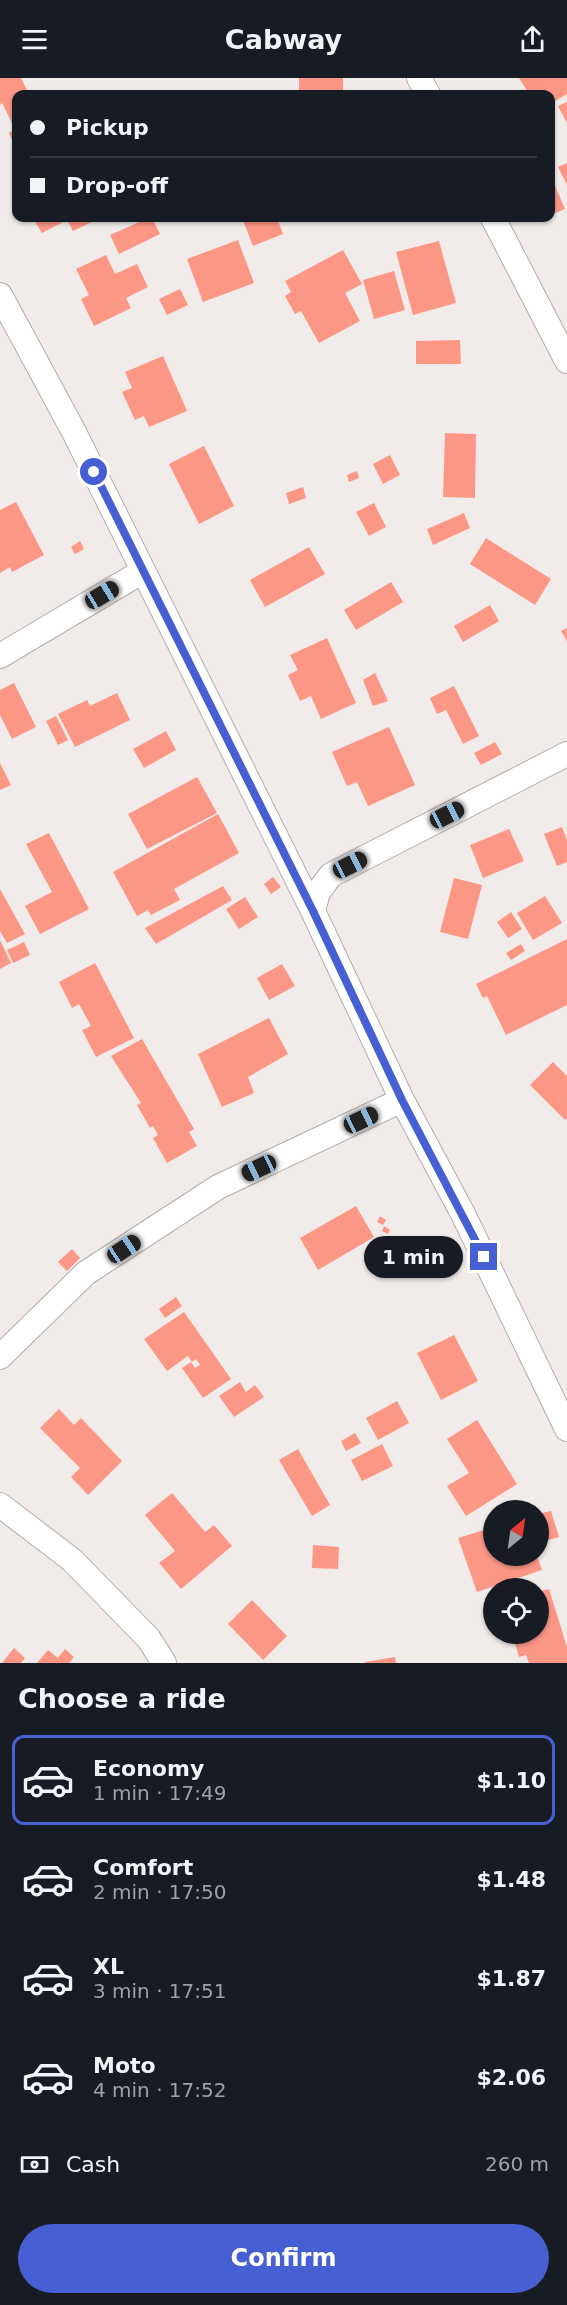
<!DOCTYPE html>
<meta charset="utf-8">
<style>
:root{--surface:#171b24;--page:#20242c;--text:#f1f3f6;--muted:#9ea1a6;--line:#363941;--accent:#4660d4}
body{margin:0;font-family:"DejaVu Sans",sans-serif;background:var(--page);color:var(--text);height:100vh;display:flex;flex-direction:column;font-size:22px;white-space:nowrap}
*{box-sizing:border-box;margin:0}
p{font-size:20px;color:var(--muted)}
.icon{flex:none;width:33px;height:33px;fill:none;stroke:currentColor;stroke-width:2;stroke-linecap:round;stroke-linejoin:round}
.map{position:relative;height:1585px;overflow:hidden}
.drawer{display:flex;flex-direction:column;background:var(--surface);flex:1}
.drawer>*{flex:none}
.top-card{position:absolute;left:12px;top:12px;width:543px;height:132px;border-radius:12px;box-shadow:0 2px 4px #0004;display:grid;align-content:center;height:132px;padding:0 18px;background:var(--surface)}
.needle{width:39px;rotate:29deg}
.fabs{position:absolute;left:483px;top:1422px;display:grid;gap:12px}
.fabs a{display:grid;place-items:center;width:66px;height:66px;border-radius:50%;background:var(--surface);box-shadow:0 2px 4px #0004;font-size:30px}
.end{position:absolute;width:27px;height:27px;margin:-14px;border:8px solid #4660d4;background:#fff;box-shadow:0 0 0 3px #fff}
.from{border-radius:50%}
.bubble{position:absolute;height:42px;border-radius:21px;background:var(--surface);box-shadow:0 2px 4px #0004;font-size:20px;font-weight:600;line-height:42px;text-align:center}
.car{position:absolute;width:18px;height:36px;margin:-18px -9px;border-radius:8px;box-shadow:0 0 4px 2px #0007;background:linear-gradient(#222 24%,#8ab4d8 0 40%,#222 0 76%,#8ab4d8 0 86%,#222 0)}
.top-card b{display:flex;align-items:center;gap:21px;height:57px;font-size:22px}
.top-card b+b{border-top:2px solid var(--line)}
.top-card i{width:15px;height:15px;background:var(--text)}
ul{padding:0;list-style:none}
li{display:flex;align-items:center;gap:18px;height:90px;margin:0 12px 9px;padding:0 6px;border:3px solid transparent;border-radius:12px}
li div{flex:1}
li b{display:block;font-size:22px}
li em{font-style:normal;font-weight:600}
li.active{border-color:var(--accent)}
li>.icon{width:54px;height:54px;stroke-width:1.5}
h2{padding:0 18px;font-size:27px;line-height:72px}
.pay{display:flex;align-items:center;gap:15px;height:66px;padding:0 18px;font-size:22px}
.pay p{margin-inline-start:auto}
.button{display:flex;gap:12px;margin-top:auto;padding:12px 18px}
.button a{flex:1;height:69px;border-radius:36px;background:var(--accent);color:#fff;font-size:24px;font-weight:600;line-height:69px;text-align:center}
header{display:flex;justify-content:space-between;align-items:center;height:78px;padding:0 18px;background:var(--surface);font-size:27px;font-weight:600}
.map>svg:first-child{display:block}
.building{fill:#fc9786}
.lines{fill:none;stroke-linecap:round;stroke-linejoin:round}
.minor-casing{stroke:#b2adab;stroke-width:26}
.minor{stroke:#fff;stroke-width:24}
.route{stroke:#4660d4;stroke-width:8}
</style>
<header><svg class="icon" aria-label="menu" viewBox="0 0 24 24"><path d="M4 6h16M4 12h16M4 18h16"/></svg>Cabway<svg class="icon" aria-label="share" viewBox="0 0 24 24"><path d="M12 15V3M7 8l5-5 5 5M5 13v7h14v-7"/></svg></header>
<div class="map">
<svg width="567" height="1585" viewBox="0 0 567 1585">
<rect width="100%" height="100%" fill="#f1ecea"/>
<path class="building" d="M0,0h21l8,16h-13v54l-7,-15 6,-4 -13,-26 -2,2z
M299,0h44v16h-44z
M519,0h48v16l-17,10v-10h-21z
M567,24v21l-9,-17z
M567,85v22l-9,-18z
M550,96l15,35 -15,6z
M33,140h67l-27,13 -6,-11 -25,13z
M148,140h4l8,16 -41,20 -9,-19z
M242,140h35l6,16 -30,12z
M238,162l16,43 -51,19 -16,-43z
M439,163l17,62 -43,12 -17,-63z
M343,172l19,34 -17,9 15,28 -41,22 -18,-32 -6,3 -10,-18 6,-4 -6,-11z
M106,177l9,19 22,-10 11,23 -22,11 5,10 -37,18 -13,-27 8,-4 -13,-26z
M394,193l11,39 -31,9 -11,-39z
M180,211l8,16 -21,10 -8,-16z
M460,262l1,24h-45v-23z
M163,278l24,55 -38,16 -5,-11 -9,4 -13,-28 10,-4 -7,-16z
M445,355l31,1 -1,64 -32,-1z
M204,368l30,60 -35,18 -30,-60z
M390,377l10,20 -17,9 -10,-20z
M357,393l2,7 -10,4 -2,-7z
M303,409l3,11 -17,6 -3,-11z
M16,424l28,53 -32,17 -2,-5 -10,6v-63z
M374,425l12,24 -17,9 -13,-24z
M464,435l6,15 -37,17 -6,-16z
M486,460l65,41 -16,26 -65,-41z
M80,463l4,8 -9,5 -4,-7z
M309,469l16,27 -60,33 -15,-27z
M391,504l12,20 -47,28 -12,-20z
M490,527l9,16 -36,21 -9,-16z
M567,550v13l-6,-10z
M327,560l29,65 -35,16 -10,-23 -11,5 -12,-26 10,-5 -8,-15z
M375,595l13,28 -15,5 -10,-26z
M14,605l22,44 -24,12 -12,-24v-25z
M454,608l25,50 -16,8 -17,-34 -9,4 -7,-16z
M117,615l13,27 -55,27 -17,-33 29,-14 3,6z
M56,638l12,24 -10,5 -12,-24z
M389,649l26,58 -47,21 -11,-24 -10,4 -15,-34z
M166,653l10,19 -32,18 -11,-19z
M495,664l7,12 -21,11 -7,-12z
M0,685l11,22 -11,5z
M197,699l20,36 -70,36 -19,-35z
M218,736l21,39 -65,36 6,11 -29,15 -3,-5 -11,6 -24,-44z
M562,749l5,13v22l-10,4 -13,-32z
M509,751l15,32 -41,17 -13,-33z
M49,755l40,76 -49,25 -15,-28 27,-14 -26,-48z
M273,799l8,10 -10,7 -7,-10z
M454,800l28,7 -14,54 -28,-7z
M223,808l9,14 -76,44 -11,-16z
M0,811l25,45 -18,9 -7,-12z
M545,818l17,27 -29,17 -16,-27z
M245,819l13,20 -19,12 -13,-20z
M511,834l11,17 -14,9 -11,-16z
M567,861v66l-61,30 -19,-39 -4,2 -7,-14z
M0,862l11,23 -11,6z
M24,864l6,13 -17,8 -6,-13z
M521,866l4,7 -14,9 -5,-7z
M95,885l39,75 -38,19 -14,-27 9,-4 -12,-22 -7,4 -13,-26z
M282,886l13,22 -26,14 -12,-22z
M269,940l19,36 -40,23 6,16 -32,14 -24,-53z
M142,961l52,90 -5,3 8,14 -30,17 -14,-25 5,-3 -5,-9 -3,2 -13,-23 4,-2 -30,-47z
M553,984l14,14v42l-2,2 -35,-35z
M356,1128l18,31 -56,33 -18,-32z
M380,1138l6,4 -3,5 -6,-3z
M384,1148l6,4 -2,4 -6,-3z
M72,1171l8,9 -13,13 -9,-9z
M176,1219l6,9 -17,12 -6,-9z
M184,1234l47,67 -28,19 -21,-30 9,-6 4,6 5,-3 -4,-6 -4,3 -4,-6 -21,15 -23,-32z
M454,1257l24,46 -37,19 -24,-47z
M240,1304l6,10 9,-7 9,12 -30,20 -15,-21z
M397,1323l12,22 -31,17 -12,-22z
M59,1331l15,16 7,-7 41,43 -34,34 -17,-18 9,-9 -40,-40z
M477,1342l40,64 -51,32 -19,-30 22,-13 -22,-34z
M355,1355l6,10 -15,8 -5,-10z
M382,1366l11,22 -31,15 -11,-21z
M298,1371l32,56 -18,11 -33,-56z
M172,1415l33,39 9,-7 18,21 -51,43 -22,-26 16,-12 -30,-36z
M551,1433l8,26 -21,6v-29z
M494,1449v29h43l5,14 -65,22 -19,-54z
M313,1467l26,2 -1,22 -26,-1z
M549,1511l18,58v16h-38l-3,-8 -7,2 -6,-20 7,-3h18v-42z
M252,1522l35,36 -24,24 -35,-36z
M14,1570l11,10 -4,5h-19z
M65,1571l9,8 -5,6h-32l11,-13 10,8z
M395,1579l1,6h-31v-1z"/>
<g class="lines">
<g class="minor-casing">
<path id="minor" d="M419,0l9,16
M493,140l74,143
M0,217l74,137 239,479
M0,578l143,-85
M567,676l-236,121 -13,17 -5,19 89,189 61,114 104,215
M0,1279l86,-84 132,-86 184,-87
M0,1427l72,55 77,79 15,24"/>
</g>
<use href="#minor" class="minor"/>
</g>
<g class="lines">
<path class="route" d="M94,394l219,439 89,189 82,157"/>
</g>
</svg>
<div class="fabs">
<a><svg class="needle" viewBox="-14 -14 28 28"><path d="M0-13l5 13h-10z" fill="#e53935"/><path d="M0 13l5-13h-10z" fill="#9ea1a6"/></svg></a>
<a><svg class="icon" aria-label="locate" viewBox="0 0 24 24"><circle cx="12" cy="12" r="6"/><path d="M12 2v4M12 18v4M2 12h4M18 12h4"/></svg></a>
</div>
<i class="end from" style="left:94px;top:394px"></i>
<i class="end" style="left:484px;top:1179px"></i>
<div class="bubble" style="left:364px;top:1158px;width:99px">1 min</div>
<i class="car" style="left:102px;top:517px;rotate:59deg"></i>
<i class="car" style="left:447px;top:737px;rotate:63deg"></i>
<i class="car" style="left:350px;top:787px;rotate:63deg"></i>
<i class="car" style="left:361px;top:1042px;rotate:65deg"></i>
<i class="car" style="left:259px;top:1090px;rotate:245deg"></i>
<i class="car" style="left:124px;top:1171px;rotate:57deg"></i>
<div class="top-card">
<b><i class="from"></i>Pickup</b>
<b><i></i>Drop-off</b>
</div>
</div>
<section class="drawer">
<h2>Choose a ride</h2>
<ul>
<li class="active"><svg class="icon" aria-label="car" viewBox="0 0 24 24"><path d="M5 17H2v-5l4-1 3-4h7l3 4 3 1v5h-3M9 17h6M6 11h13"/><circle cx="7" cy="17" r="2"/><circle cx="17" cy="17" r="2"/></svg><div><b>Economy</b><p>1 min · 17:49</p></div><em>$1.10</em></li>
<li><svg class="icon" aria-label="car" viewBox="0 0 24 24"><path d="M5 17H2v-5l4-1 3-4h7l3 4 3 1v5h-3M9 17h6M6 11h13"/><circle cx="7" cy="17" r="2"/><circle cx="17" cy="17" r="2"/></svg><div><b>Comfort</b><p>2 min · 17:50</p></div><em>$1.48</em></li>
<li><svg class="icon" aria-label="car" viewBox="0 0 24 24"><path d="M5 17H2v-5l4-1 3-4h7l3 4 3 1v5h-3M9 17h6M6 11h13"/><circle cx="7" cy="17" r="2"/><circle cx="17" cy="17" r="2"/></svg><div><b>XL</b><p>3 min · 17:51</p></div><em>$1.87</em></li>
<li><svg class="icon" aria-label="car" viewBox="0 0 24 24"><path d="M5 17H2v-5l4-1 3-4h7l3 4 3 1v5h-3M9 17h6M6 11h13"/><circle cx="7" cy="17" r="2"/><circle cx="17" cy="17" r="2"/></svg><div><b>Moto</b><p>4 min · 17:52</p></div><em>$2.06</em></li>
</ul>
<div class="pay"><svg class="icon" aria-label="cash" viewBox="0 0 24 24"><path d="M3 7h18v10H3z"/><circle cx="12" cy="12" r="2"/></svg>Cash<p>260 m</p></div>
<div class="button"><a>Confirm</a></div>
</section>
